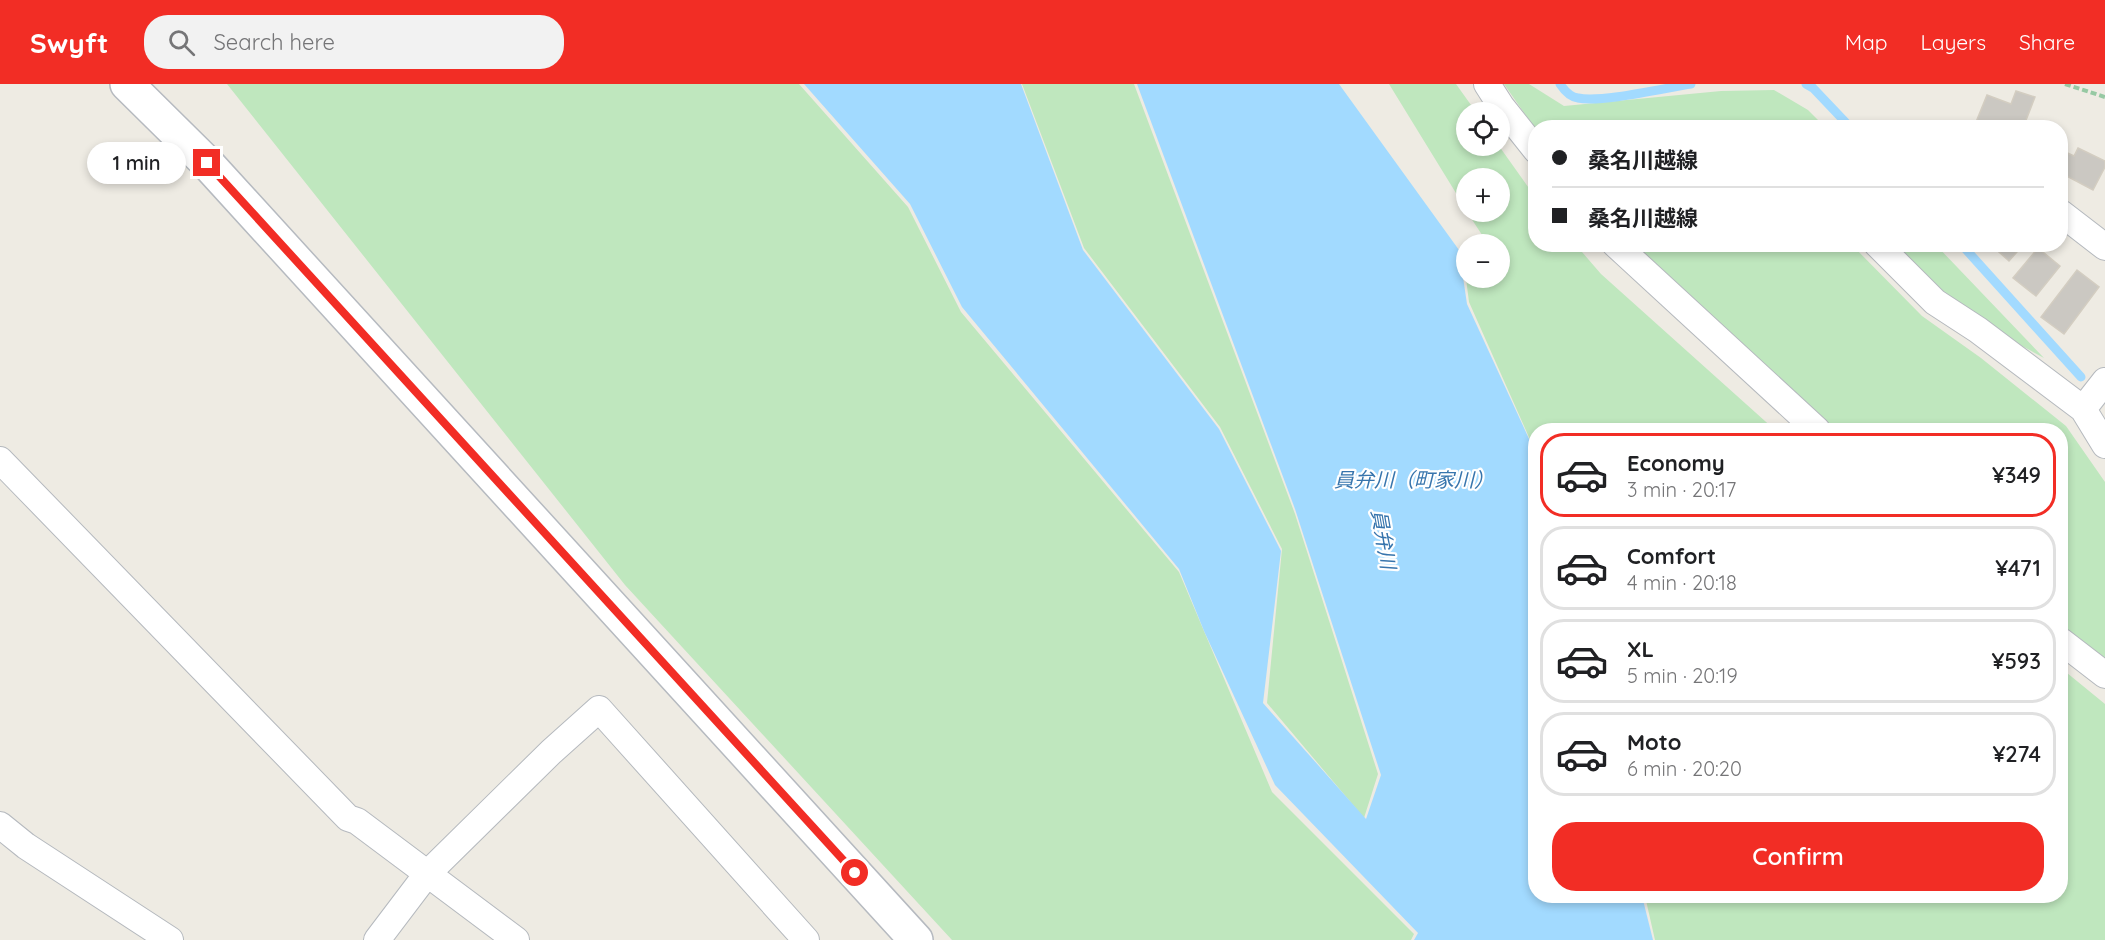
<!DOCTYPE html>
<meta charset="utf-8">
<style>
:root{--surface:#fff;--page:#f2f2f2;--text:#202124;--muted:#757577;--line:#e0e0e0;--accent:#f22d25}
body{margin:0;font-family:Quicksand,"Noto Sans JP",sans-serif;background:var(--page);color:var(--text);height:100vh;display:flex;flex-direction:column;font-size:22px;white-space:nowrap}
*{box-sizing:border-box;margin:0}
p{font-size:20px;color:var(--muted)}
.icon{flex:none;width:33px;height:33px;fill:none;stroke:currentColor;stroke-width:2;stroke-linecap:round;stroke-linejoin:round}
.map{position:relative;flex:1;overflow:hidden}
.drawer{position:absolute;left:1528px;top:339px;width:540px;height:480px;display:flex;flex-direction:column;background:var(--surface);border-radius:24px;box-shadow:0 3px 9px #0003}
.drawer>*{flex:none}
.guide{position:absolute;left:1528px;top:36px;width:540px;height:132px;border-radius:24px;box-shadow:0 3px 9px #0003;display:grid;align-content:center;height:132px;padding:0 24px;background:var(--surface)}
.fabs{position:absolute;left:1456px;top:18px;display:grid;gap:12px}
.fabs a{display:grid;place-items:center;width:54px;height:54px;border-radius:50%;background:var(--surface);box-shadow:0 3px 9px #0003;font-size:30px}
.end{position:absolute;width:27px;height:27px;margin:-14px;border:8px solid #f22d25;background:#fff;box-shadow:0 0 0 3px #fff}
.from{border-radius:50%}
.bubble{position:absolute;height:42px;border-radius:21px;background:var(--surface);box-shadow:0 3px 9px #0003;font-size:20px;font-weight:600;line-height:42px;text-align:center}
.guide b{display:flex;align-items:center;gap:21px;height:57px;font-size:22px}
.guide b+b{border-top:2px solid var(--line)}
.guide i{width:15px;height:15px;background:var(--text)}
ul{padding:10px 0 0;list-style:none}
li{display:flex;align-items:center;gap:18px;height:84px;margin:0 12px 9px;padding:0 12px;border:3px solid var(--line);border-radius:24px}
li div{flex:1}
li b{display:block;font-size:22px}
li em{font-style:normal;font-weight:600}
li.selected{border-color:var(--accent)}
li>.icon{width:54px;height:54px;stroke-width:1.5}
.action{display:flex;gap:12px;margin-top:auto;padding:12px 24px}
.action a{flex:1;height:69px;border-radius:24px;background:var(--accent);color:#fff;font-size:24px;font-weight:600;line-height:69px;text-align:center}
header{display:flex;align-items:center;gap:36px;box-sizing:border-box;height:84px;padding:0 30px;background:var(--accent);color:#fff}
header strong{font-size:28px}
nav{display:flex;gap:33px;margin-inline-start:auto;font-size:21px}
.search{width:420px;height:54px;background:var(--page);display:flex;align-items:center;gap:15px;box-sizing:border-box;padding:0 21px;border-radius:24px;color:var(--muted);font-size:22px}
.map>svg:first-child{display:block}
.green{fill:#bfe7be}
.water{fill:#a2daff}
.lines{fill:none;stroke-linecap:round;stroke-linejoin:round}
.stream{stroke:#a2daff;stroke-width:9}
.building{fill:#cbc8c2;stroke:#d3cdc1;stroke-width:1.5}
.street-casing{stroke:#b5b9be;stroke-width:28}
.secondary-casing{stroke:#b6bac0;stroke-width:36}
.path{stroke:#96c9a3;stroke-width:4;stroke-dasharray:6 3;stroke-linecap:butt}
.street{stroke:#fff;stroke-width:26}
.secondary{stroke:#fff;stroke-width:33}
.route{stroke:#f22d25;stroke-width:8}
.labels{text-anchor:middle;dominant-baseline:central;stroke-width:4.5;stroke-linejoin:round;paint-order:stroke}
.water-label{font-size:20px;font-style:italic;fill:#3775ad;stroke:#fff}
</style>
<header>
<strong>Swyft</strong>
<div class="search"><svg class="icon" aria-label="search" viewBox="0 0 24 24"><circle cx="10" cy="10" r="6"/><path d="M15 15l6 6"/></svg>Search here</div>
<nav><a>Map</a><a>Layers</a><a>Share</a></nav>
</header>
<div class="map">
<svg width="2105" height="856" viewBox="0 0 2105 856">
<rect width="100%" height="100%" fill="#eeebe3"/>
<path class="green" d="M227,0h572l109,123 53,105 218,260 93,220 142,142 -3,6h-459l-327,-355z
M1022,0h112l161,430 83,260 -14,44 -97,-115 15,-154 -62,-122 -136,-179z
M1389,0h67l20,28h-9v34h32l37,52v46l40,1 25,29 174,156h-239v23l-67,-151 -5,-39 3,-2v17h33v-34h-12l-21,-32h33v-34h-33v33z
M1504,0h25l35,22 157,-15 53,-1 34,20 17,17 -289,1v2z
M1628,161h224l70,71 59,42 85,68 39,56v177l-44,-34v-195h-228z
M1893,161h43l108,113 -97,-53z
M2061,584l44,36v236h-450l-10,-44h416z"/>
<path class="water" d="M804,0h217l62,166 136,179 62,122 -18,152 103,116 15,-44 -86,-266 -158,-425h202l120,166 8,54 63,137 6,18v437h106l11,44h-239l4,-7 -143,-148 -71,-154 -25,-62 -217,-262 -52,-103z"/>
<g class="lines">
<path class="stream" d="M1560,0c4,6 10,13 18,14 23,5 87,-10 113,-14
M1806,0l7,4 38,40
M1961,160l120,133"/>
</g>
<path class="building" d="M2016,7l19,6 -12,31h-33l-14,-6 11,-27 24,9z
M2078,64l27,13v6l-12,23 -32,-17v-23l13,6z
M1990,160h34l-15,17z
M2038,164l22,18 -24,30 -23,-18z
M2077,186l22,17 -35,47 -23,-17z"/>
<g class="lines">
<g class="street-casing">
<path id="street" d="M1487,0l14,22 35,44
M2061,129l44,34
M1615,160l202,186
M1877,160l58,58 43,28 105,79 22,36
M2083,325l22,-28
M0,376l348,358 9,3 159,119
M2061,557l44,34
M0,741l26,21 144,94
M377,856l50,-66 124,-122 48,-43 207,231"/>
</g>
<g class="secondary-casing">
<path id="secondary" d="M127,0l80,79 709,777"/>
</g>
<path class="path" d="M2065,0l40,13"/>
<use href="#street" class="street"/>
<use href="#secondary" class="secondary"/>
</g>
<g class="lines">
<path class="route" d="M207,79l648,710"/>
</g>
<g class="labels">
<g class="water-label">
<text x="1414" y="395">員弁川（町家川）</text>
<text transform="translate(1384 455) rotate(80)">員弁川</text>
</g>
</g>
</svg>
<div class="fabs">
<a><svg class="icon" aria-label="locate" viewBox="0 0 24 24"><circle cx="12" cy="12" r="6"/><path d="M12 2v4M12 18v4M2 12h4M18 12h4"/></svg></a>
<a>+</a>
<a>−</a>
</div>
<i class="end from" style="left:855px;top:789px"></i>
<i class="end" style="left:207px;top:79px"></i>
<div class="bubble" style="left:87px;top:58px;width:99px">1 min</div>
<div class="guide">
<b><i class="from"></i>桑名川越線</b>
<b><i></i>桑名川越線</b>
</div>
<section class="drawer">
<ul>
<li class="selected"><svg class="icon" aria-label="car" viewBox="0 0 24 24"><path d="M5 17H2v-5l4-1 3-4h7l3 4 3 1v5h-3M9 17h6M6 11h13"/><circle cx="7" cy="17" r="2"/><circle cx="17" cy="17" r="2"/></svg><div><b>Economy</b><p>3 min · 20:17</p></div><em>¥349</em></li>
<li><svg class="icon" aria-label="car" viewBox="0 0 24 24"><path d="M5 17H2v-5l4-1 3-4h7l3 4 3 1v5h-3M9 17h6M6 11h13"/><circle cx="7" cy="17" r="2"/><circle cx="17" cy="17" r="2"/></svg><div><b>Comfort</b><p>4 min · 20:18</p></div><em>¥471</em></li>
<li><svg class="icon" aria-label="car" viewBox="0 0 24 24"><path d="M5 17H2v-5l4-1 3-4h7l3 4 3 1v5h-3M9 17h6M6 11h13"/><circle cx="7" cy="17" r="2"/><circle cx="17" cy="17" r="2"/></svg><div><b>XL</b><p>5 min · 20:19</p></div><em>¥593</em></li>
<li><svg class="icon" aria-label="car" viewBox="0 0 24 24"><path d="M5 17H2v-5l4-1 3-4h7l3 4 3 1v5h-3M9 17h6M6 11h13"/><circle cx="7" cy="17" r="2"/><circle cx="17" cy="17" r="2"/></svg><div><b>Moto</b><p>6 min · 20:20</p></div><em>¥274</em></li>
</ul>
<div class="action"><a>Confirm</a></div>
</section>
</div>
